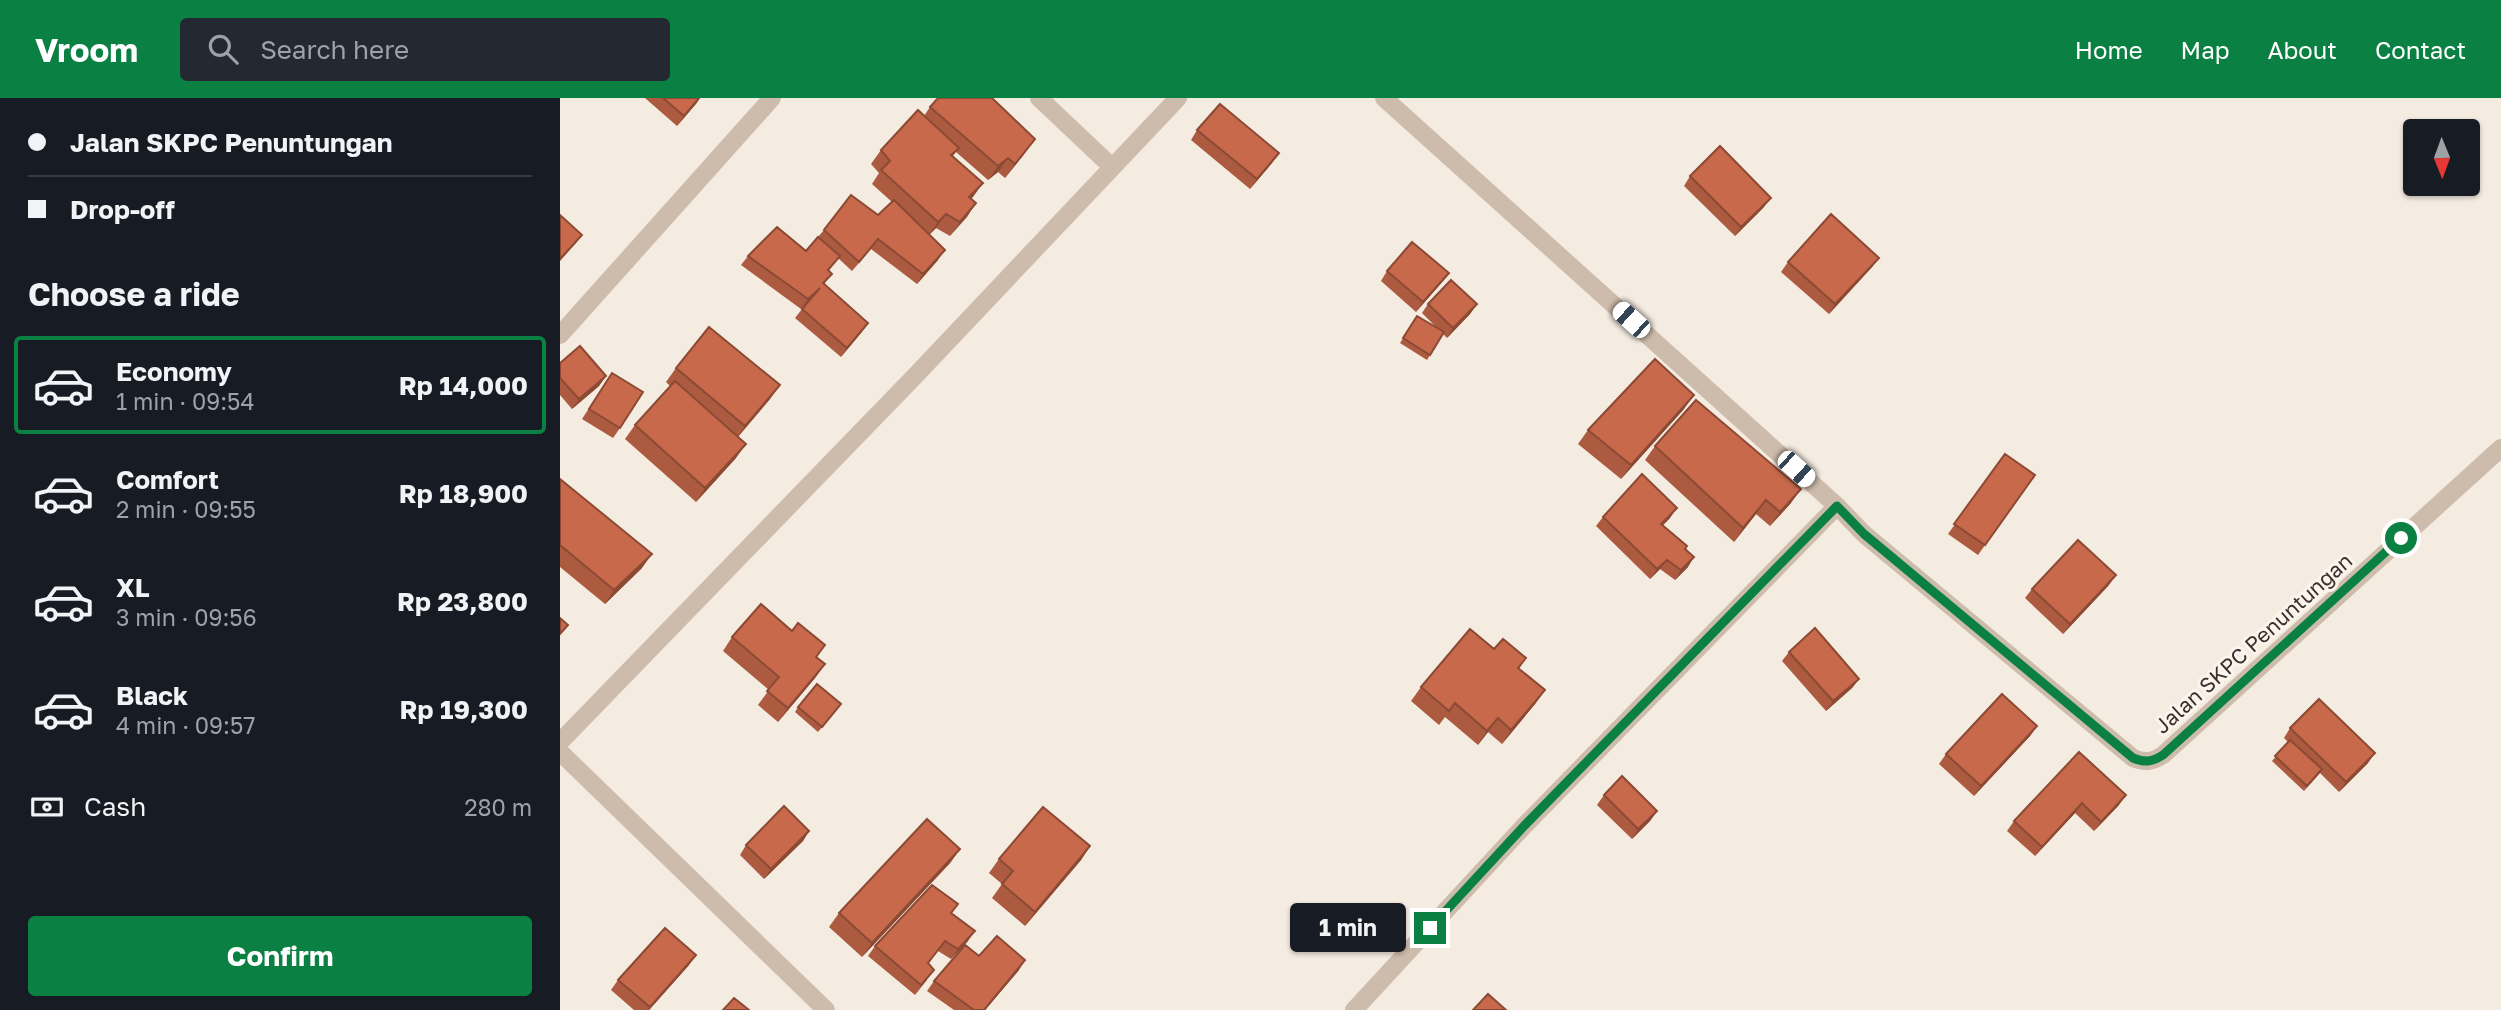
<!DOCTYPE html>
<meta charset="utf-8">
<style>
:root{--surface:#171b24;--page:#242831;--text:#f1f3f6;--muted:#9ea1a6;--line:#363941;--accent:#0b8043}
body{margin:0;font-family:"Golos Text",sans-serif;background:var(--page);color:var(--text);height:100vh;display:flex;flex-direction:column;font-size:26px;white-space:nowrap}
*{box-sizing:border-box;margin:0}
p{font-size:23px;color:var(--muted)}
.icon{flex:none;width:38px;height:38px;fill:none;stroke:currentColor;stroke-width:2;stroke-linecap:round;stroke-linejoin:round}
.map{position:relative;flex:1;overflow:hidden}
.sheet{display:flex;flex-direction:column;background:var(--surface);width:560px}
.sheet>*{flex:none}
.top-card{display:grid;align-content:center;height:154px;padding:0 28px;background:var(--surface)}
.needle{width:46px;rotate:179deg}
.fabs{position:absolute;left:1843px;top:21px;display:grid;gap:14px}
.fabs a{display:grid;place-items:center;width:77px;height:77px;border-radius:7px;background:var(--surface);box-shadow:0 2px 5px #0004;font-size:35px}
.end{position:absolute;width:32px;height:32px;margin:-16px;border:9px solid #0b8043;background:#fff;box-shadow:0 0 0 4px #fff}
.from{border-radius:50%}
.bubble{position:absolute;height:49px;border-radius:7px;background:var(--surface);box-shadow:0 2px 5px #0004;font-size:23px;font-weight:700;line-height:49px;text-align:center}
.car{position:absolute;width:21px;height:42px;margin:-21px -10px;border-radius:9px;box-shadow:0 0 5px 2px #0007;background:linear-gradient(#fff 24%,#345 0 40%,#fff 0 76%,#345 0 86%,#fff 0)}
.top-card b{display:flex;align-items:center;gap:24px;height:66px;font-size:26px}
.top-card b+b{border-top:2px solid var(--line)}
.top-card i{width:18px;height:18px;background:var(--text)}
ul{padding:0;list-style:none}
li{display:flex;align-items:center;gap:21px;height:98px;margin:0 14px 10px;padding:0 14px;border:4px solid transparent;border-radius:7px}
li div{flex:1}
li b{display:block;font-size:26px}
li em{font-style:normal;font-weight:700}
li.current{border-color:var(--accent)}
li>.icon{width:63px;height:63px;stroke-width:1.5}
h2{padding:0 28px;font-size:32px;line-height:84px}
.pay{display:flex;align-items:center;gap:18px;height:77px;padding:0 28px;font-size:26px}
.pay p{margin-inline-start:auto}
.cta{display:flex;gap:14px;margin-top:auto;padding:14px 28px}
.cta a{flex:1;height:80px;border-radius:7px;background:var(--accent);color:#fff;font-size:28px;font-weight:700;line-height:80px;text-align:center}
header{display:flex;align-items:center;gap:42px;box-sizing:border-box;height:98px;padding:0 35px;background:var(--accent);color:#fff}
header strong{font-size:33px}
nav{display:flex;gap:38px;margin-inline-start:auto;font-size:24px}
.search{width:490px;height:63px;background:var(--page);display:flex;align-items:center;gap:18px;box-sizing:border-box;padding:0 24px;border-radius:7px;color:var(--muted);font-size:26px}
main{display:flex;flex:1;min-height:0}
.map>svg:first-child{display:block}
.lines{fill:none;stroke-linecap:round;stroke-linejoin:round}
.minor{stroke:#cdbbac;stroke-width:18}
.tertiary{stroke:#cdbbac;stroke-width:18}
.wall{fill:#ac5a40}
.shaded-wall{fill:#8c4a34}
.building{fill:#c8694b;stroke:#8c4a34;stroke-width:2}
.route{stroke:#0b8043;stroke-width:9}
.labels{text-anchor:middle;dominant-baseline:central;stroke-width:6;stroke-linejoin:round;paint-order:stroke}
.street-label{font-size:21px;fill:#3b302b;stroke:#fbf5ee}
</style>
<header>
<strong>Vroom</strong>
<div class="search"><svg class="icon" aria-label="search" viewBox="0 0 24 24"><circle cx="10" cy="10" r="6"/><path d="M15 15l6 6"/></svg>Search here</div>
<nav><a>Home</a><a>Map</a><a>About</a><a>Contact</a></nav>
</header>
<main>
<section class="sheet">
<div class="top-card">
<b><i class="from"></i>Jalan SKPC Penuntungan</b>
<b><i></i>Drop-off</b>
</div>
<h2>Choose a ride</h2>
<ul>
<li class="current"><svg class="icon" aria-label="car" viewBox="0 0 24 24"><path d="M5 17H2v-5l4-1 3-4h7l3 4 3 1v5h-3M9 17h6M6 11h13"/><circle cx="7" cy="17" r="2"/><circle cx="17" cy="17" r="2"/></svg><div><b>Economy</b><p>1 min · 09:54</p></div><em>Rp 14,000</em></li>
<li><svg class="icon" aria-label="car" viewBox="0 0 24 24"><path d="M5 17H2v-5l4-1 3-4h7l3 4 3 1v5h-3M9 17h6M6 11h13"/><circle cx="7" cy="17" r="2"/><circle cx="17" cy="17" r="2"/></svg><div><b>Comfort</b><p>2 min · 09:55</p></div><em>Rp 18,900</em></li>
<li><svg class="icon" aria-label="car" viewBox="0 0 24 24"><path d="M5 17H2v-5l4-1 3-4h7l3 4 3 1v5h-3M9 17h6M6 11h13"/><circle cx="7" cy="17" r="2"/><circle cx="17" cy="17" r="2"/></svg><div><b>XL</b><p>3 min · 09:56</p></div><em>Rp 23,800</em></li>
<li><svg class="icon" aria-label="car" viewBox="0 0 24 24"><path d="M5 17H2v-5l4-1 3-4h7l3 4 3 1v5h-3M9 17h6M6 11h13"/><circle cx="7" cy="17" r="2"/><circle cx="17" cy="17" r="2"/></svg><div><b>Black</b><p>4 min · 09:57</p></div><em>Rp 19,300</em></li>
</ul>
<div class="pay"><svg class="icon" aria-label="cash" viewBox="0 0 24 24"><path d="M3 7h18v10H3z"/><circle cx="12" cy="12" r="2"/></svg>Cash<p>280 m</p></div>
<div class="cta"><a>Confirm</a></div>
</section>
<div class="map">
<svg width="1941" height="912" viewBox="0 0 1941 912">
<rect width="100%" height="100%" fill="#f4ebe1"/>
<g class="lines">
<path class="minor" d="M479,0l73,69
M824,0l453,408
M0,237l212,-237
M0,644l355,-366 263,-278"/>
<path class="tertiary" d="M0,654l266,258
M794,912l170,-184 313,-320 27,28 269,224c12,5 19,4 30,-3l338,-307"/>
</g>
<path class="wall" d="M85,0h55l-23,28z
M370,9l95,46 -20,25 -7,-6 -10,8 -32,-28 -3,4 18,43 5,4 -26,33 -14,-8 -7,7 9,25 -21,24 -46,-35 -19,22 -14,-13 -9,12 -5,14 44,39 -27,34 -46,-39 11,-14 -5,5 -60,-44 7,-9 58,-5 18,-21 54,-15 14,-13 -20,-18 7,-11 -8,-9 10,-14 43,-34z
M637,32l75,33 -22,26 -59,-49z
M1130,78l74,31 -29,29 -51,-50z
M1319,160l-7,9 -43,47 -48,-42 7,-10z
M827,173l62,2 -7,9 -26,30 -35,-31z
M868,206h49l-7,10 -23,24 -4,-4 -16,26 -27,-17 17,-27 19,11 -14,-14z
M0,265l46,13 -7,10 -27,23 -12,-14z
M116,270l94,31 -32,38 -2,21 -40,44 -71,-63 10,-14 35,-39 -4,-4z
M52,275l8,55 -7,10 -31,-19z
M1124,311l-63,70 -43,-35 10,-14z
M1095,348l136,57 -21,23 -14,-12 -22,28 -89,-82z
M1445,356l30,21 -57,80 -30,-21z
M0,381l82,89 -37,36 -45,-37z
M1043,419l67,1 -7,7 22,24 3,18 -13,13 -15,-11 -10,10 -54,-53z
M1549,487l-46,49 -38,-36 7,-9z
M232,533l33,14 -8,12 8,7 -10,14 -37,44 -20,-17 11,-15 -46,-39 9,-14z
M934,551l32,9 -7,11 26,21 -10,14 -33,40 -14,-12 -10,13 -33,-28 -6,8 -28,-24 10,-14z
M1229,554l70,27 -7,9 -26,23 -44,-50z
M281,606l-23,28 -23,-20 3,-5z
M1477,628l-7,10 -56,60 -35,-32 7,-10z
M1730,630l78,35 -29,29 -19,-19 -16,18 -32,-30 16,-19 -4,-4z
M1519,654l40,53 -25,26 -19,-18 -40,43 -28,-25 7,-10z
M1044,697l53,16 -7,10 -18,18 -35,-34z
M249,733l-6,10 -39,38 -24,-24 6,-10z
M530,748l-9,14 -56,66 -33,-28 10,-14 -13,-11 10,-14z
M400,751l-10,14 -88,94 -33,-30 10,-14z
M398,806l-7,10 17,27 -17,18 -13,-8 -10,12 -1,17 -12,15 -47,-39 7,-10z
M419,858l40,14 -34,40h-31l-27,-19 7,-10z
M129,867l-40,45h-15l-23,-20 7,-10z"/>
<path class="shaded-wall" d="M140,0l-4,6 -19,22 7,-10z
M475,41l-10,14 -20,25 10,-14z
M719,55l-7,10 -22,26 7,-10z
M448,60l-10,14 -10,8 10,-14z
M423,85l-10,14 -13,14 9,-14z
M1211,100l-7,9 -29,29 6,-9z
M416,105l-9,14 -17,19 10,-14z
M386,116l-10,14 -8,8 10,-14z
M22,137l-7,9 -15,17v-2z
M385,152l-7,10 -21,24 6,-10z
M1319,160l-7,9 -43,47 6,-10z
M889,175l-7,9 -26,30 7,-10z
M272,176l-19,24 -12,11 7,-10z
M917,206l-7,10 -23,24 6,-10z
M308,225l-7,10 -20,24 6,-9z
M46,278l-7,10 -27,23 7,-10z
M220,287l-10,14 -35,41 10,-14z
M1134,297l-10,14 -63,70 10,-14z
M186,346l-10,14 -40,44 9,-14z
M1241,391l-10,14 -21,23 10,-14z
M1206,402l-10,14 -22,28 9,-14z
M1117,410l-7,10 -15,15 6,-9z
M92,456l-10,14 -37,36 9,-14z
M1134,459l-6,10 -13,13 6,-10z
M1107,462l-7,9 -10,10 7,-10z
M1556,477l-7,10 -46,49 7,-10z
M265,566l-10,14 -37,44 10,-14z
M1299,581l-7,9 -26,23 7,-10z
M985,592l-10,14 -33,40 9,-14z
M938,620l-10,14 -10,13 9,-14z
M1477,628l-7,10 -56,60 7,-10z
M1815,655l-7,10 -29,29 7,-10z
M1566,697l-7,10 -25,26 7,-9z
M1522,705l-7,10 -40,43 7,-9z
M1097,713l-7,10 -18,18 6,-10z
M249,733l-6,10 -39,38 7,-10z
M530,748l-9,14 -56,66 10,-14z
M400,751l-10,14 -88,94 10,-14z
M415,833l-7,10 -17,18 7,-10z
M136,857l-7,10 -40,45h-1z
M465,862l-6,10 -34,40h-1z"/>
<path class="building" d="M103,0h36l-15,18z
M378,0h54l43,41 -20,25 -7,-6 -10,8 -68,-59z
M660,6l59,49 -22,26 -60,-49z
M358,12l41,38 -8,7 32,28 -14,14 7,6 -16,19 -14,-8 -8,8 -57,-52 9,-9 -9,-11z
M1160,48l51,52 -30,29 -51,-51z
M291,97l27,20 16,-15 51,50 -22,24 -45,-35 -19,23 -35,-32z
M1271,116l48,44 -44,46 -47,-42z
M0,117l22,20 -22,24z
M217,129l29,24 12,-14 22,19 -12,14 4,4 -9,9 45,40 -21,25 -45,-39 18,-21 -12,11 -60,-43z
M852,144l37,31 -26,29 -36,-31z
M891,182l26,24 -24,24 -25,-24z
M857,218l27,16 -14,23 -27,-17z
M149,229l71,58 -35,41 -69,-58z
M20,248l26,30 -27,23 -19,-21v-15z
M1095,261l39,36 -63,70 -43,-35z
M52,275l31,19 -23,36 -31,-19z
M115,283l71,63 -41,44 -70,-63z
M1136,302l105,89 -21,23 -14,-12 -23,28 -88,-82z
M1445,356l30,21 -50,70 -31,-21z
M1082,376l35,34 -16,16 26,22 -2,3 9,8 -13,13 -14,-10 -10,9 -54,-52z
M0,381l92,75 -38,36 -54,-45z
M1518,442l38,35 -46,49 -38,-35z
M201,506l31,27 6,-8 27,22 -9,12 9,7 -37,44 -21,-17 12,-14 -47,-40z
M0,520l8,7 -8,9z
M1255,530l44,51 -26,22 -44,-49z
M910,531l24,20 9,-10 23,19 -8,10 27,22 -34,40 -13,-12 -11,13 -32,-28 -6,8 -28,-24z
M257,586l24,20 -19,23 -24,-20z
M1442,596l35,32 -56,60 -35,-32z
M1759,601l56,54 -29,29 -56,-54z
M1730,642l32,29 -15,17 -32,-30z
M1519,654l47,43 -25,27 -19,-19 -40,44 -28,-26z
M1062,678l35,35 -19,18 -34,-34z
M224,708l25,25 -38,38 -25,-24z
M483,709l47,39 -55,66 -33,-28 11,-13 -14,-12z
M367,721l33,30 -88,94 -33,-30z
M372,787l26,19 -7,9 24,18 -17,18 -13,-8 -17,22 6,7 -13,15 -46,-39z
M105,830l31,27 -46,52 -32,-27z
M437,838l28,24 -41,50h-10l-40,-29 31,-36 14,11z
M928,896l18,16h-33z
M174,900l15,12h-26z"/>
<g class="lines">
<path class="route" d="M870,830l94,-102 313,-320 27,28 269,224c12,5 19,4 30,-3l238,-217"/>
</g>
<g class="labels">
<g class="street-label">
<text transform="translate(1693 545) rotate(-42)">Jalan SKPC Penuntungan</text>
</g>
</g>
</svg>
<div class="fabs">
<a><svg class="needle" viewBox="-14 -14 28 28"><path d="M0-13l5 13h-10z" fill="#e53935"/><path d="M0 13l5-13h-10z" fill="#9ea1a6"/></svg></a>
</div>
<i class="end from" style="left:1841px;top:440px"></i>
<i class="end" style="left:870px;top:830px"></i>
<div class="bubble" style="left:730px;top:805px;width:116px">1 min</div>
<i class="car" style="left:1071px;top:222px;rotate:312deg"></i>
<i class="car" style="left:1236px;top:371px;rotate:132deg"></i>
</div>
</main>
